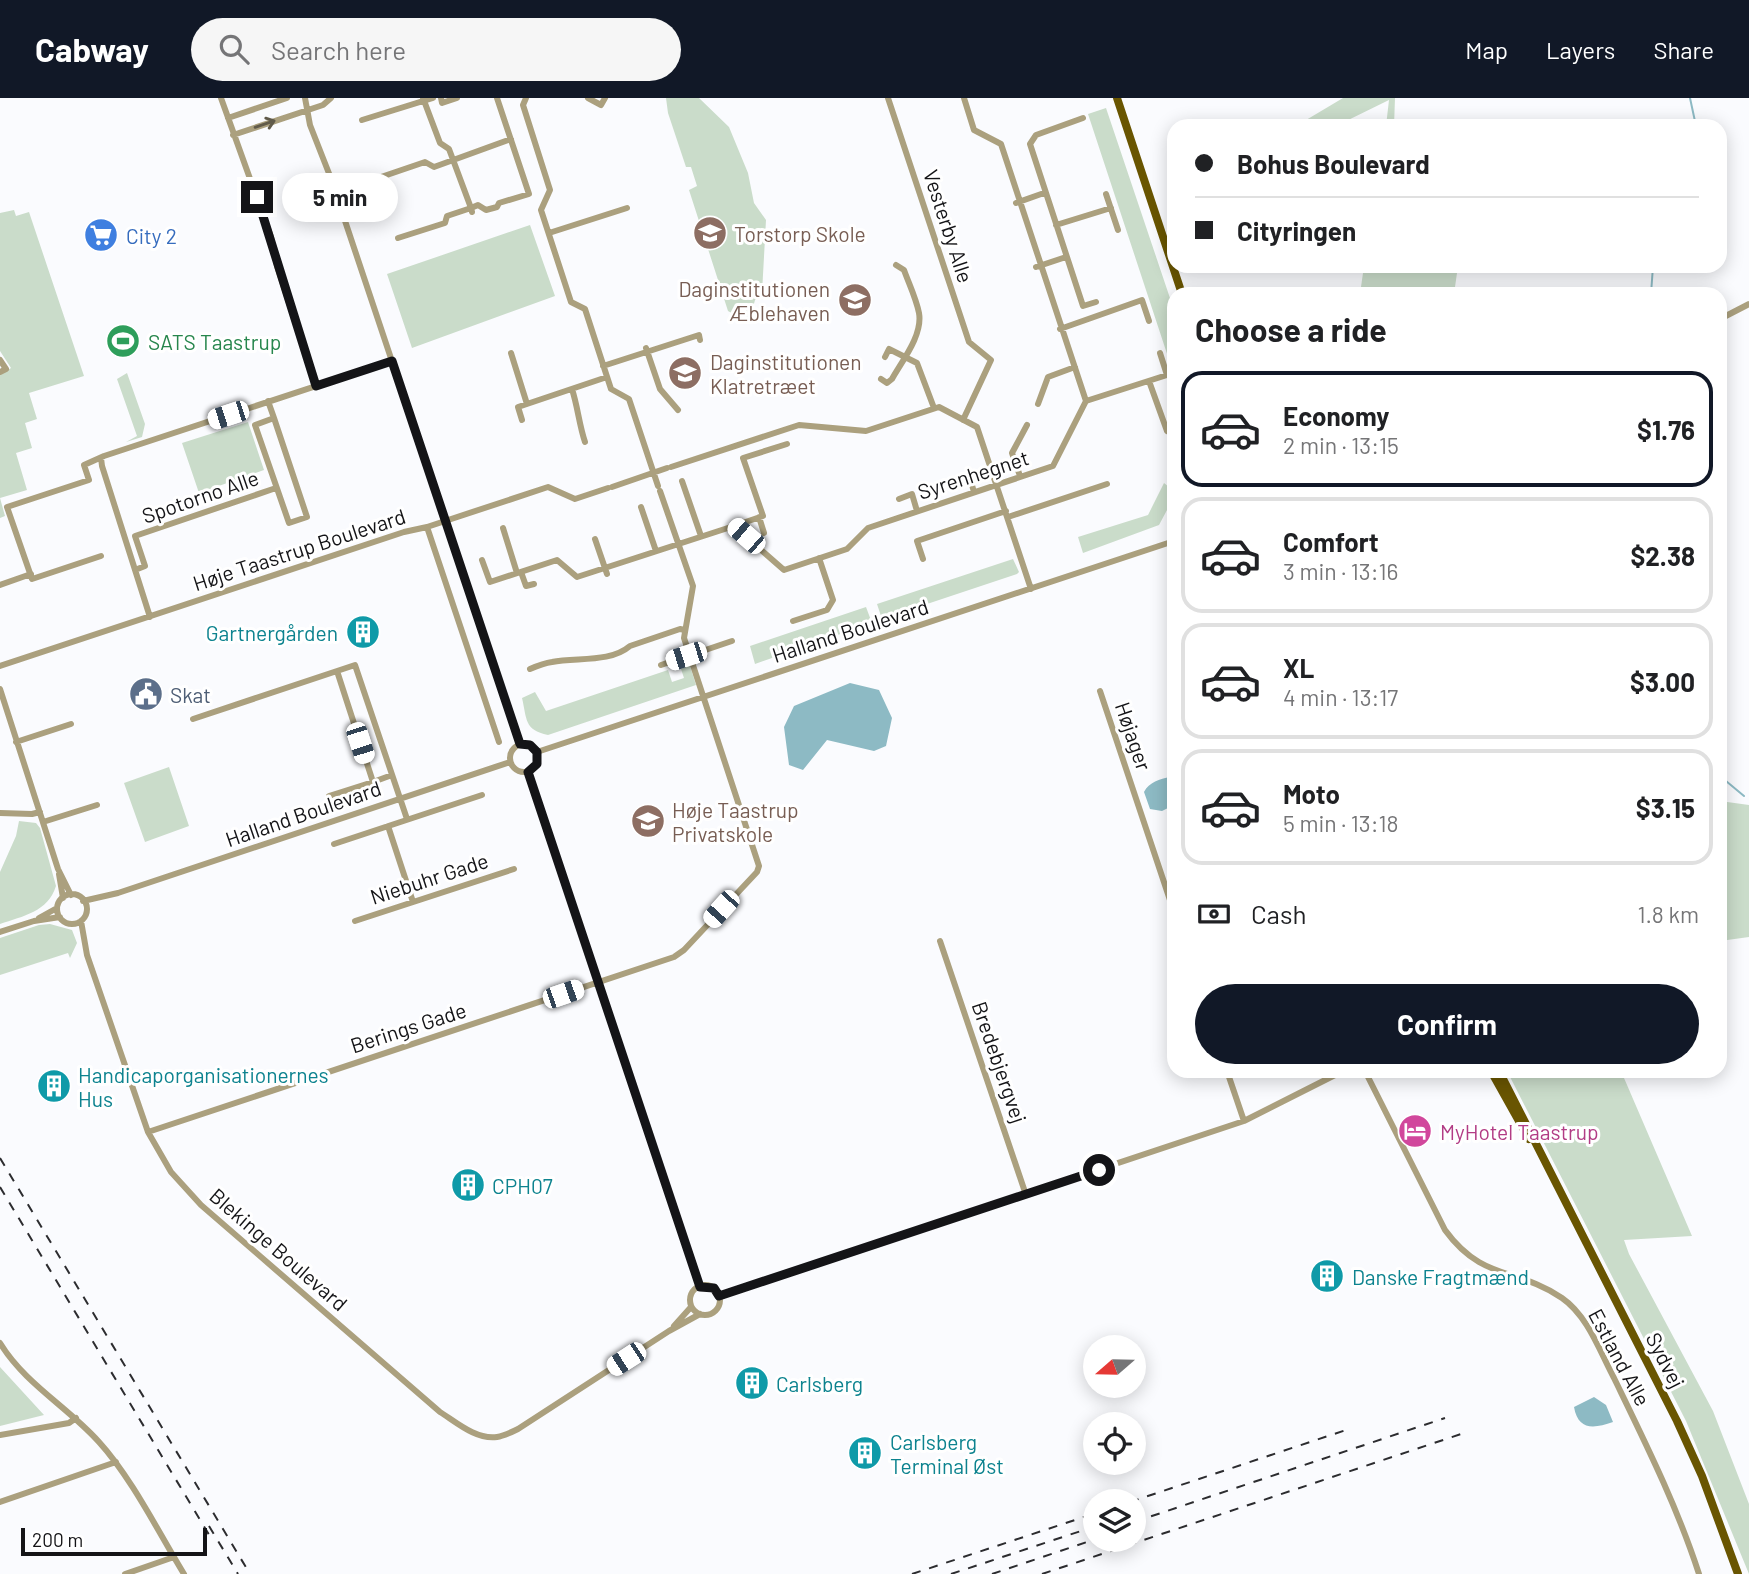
<!DOCTYPE html>
<meta charset="utf-8">
<style>
:root{--surface:#fff;--page:#f6f6f6;--text:#202124;--muted:#757577;--line:#e0e0e0;--accent:#111827}
body{margin:0;font-family:Barlow,sans-serif;background:var(--page);color:var(--text);height:100vh;display:flex;flex-direction:column;font-size:26px;white-space:nowrap}
*{box-sizing:border-box;margin:0}
p{font-size:23px;color:var(--muted)}
.icon{flex:none;width:38px;height:38px;fill:none;stroke:currentColor;stroke-width:2;stroke-linecap:round;stroke-linejoin:round}
.map{position:relative;flex:1;overflow:hidden}
.side{position:absolute;left:1167px;top:189px;width:560px;height:791px;display:flex;flex-direction:column;background:var(--surface);border-radius:21px;box-shadow:0 4px 18px #0003}
.side>*{flex:none}
.banner{position:absolute;left:1167px;top:21px;width:560px;height:154px;border-radius:21px;box-shadow:0 4px 18px #0003;display:grid;align-content:center;height:154px;padding:0 28px;background:var(--surface)}
.needle{width:46px;rotate:250deg}
.tools{position:absolute;left:1083px;top:1237px;display:grid;gap:14px}
.tools a{display:grid;place-items:center;width:63px;height:63px;border-radius:50%;background:var(--surface);box-shadow:0 4px 18px #0003;font-size:35px}
.scale{position:absolute;left:21px;bottom:18px;width:186px;box-sizing:border-box;padding-left:7px;border:4px solid #141417;border-top:0;font-size:19px;line-height:24px;white-space:nowrap;color:#141417;-webkit-text-stroke:5px #fff;paint-order:stroke}
.end{position:absolute;width:32px;height:32px;margin:-16px;border:9px solid #141417;background:#fff;box-shadow:0 0 0 4px #fff}
.from{border-radius:50%}
.bubble{position:absolute;height:49px;border-radius:24px;background:var(--surface);box-shadow:0 4px 18px #0003;font-size:23px;font-weight:700;line-height:49px;text-align:center}
.car{position:absolute;width:21px;height:42px;margin:-21px -10px;border-radius:9px;box-shadow:0 0 5px 2px #0007;background:linear-gradient(#fff 24%,#345 0 40%,#fff 0 76%,#345 0 86%,#fff 0)}
.banner b{display:flex;align-items:center;gap:24px;height:66px;font-size:26px}
.banner b+b{border-top:2px solid var(--line)}
.banner i{width:18px;height:18px;background:var(--text)}
ul{padding:0;list-style:none}
li{display:flex;align-items:center;gap:21px;height:116px;margin:0 14px 10px;padding:0 14px;border:4px solid var(--line);border-radius:21px}
li div{flex:1}
li b{display:block;font-size:26px}
li em{font-style:normal;font-weight:700}
li.on{border-color:var(--accent)}
li>.icon{width:63px;height:63px;stroke-width:1.5}
h2{padding:0 28px;font-size:32px;line-height:84px}
.pay{display:flex;align-items:center;gap:18px;height:77px;padding:0 28px;font-size:26px}
.pay p{margin-inline-start:auto}
.button{display:flex;gap:14px;margin-top:auto;padding:14px 28px}
.button a{flex:1;height:80px;border-radius:42px;background:var(--accent);color:#fff;font-size:28px;font-weight:700;line-height:80px;text-align:center}
header{display:flex;align-items:center;gap:42px;box-sizing:border-box;height:98px;padding:0 35px;background:var(--accent);color:#fff}
header strong{font-size:33px}
nav{display:flex;gap:38px;margin-inline-start:auto;font-size:24px}
.search{width:490px;height:63px;background:var(--page);display:flex;align-items:center;gap:18px;box-sizing:border-box;padding:0 24px;border-radius:38px;color:var(--muted);font-size:26px}
.map>svg:first-child{display:block}
.green{fill:#cadcca}
.water{fill:#8dbac4}
.lines{fill:none;stroke-linecap:round;stroke-linejoin:round}
.stream{stroke:#8dbac4;stroke-width:2}
.minor{stroke:#aba07e;stroke-width:6}
.major{stroke:#695501;stroke-width:8}
.rail{stroke:#2c2c2f;stroke-width:2;stroke-dasharray:9 9;stroke-linecap:butt}
.oneway{stroke:#605a4a}
.route{stroke:#141417;stroke-width:9}
.labels{text-anchor:middle;dominant-baseline:central;stroke-width:6;stroke-linejoin:round;paint-order:stroke}
.street-label{font-size:21px;fill:#141417;stroke:#fff}
.education-label{font-size:21px;fill:#785e54;stroke:#fff;text-anchor:start}
.shop-label{font-size:21px;fill:#366cbe;stroke:#fff;text-anchor:start}
.leisure-label{font-size:21px;fill:#27864d;stroke:#fff;text-anchor:start}
.culture-label{font-size:21px;fill:#0d838f;stroke:#fff;text-anchor:start}
.service-label{font-size:21px;fill:#4e5e75;stroke:#fff;text-anchor:start}
.hotel-label{font-size:21px;fill:#b23c85;stroke:#fff;text-anchor:start}
</style>
<header>
<strong>Cabway</strong>
<div class="search"><svg class="icon" aria-label="search" viewBox="0 0 24 24"><circle cx="10" cy="10" r="6"/><path d="M15 15l6 6"/></svg>Search here</div>
<nav><a>Map</a><a>Layers</a><a>Share</a></nav>
</header>
<div class="map">
<svg width="1749" height="1476" viewBox="0 0 1749 1476">
<rect width="100%" height="100%" fill="#fafbfe"/>
<path class="green" d="M666,0h33l30,29 19,46 6,30 12,17 -4,73 -7,7 -6,23 -21,-12 -39,-121 8,-4 -6,-19h-5l-18,-54z
M1343,0h52l-1,28h-8l3,-26 -53,26h-40z
M1106,10l68,202v65l-86,-261z
M14,112l2,6 13,-4 55,164 -55,17 8,26 -12,4 7,25 -16,5 11,37 -27,8 5,18 -5,2v-143l11,-7 -11,-17v-138z
M530,127l25,71 -143,52 -25,-74z
M1364,168h94l-4,28h-94z
M127,275l18,51 -3,13 -16,5 11,-6 -20,-57z
M248,324l16,48 -65,23 -17,-50z
M1164,385l10,8v6l-15,28 -76,28 -5,-16 70,-22z
M1013,461l6,13 -2,2 -135,45 -5,-15z
M866,509l6,16 -117,41 -5,-18z
M685,563l4,2 7,22 -148,50c-24,-5 -21,-16 -26,-37l13,-6 11,19 122,-41 4,12 12,-4 -4,-12z
M169,669l20,59 -44,16 -21,-59z
M1720,703l29,4v132l-29,4z
M19,723l17,2 4,5 16,58c-8,26 -33,30 -56,38v-52l16,-36z
M50,826l22,6 5,13 -7,15 -2,-5 -68,22v-37l39,-13z
M1507,973h114l71,165 -68,4 5,14 84,157 36,93v70l-63,-153z
M0,1269l44,48 -44,11z"/>
<path class="water" d="M850,585l29,7 13,28 -6,28 -12,5 -47,-11 -24,30 -14,-5 -5,-38 10,-21z
M1170,679l4,4v24l-12,6 -12,-2 -6,-17c5,-10 16,-13 26,-15z
M1594,1299l12,8 7,17c-20,7 -35,8 -39,-15z"/>
<g class="lines">
<path class="stream" d="M1690,0l6,28
M1651,196l2,-28
M1720,678l24,20"/>
<path class="minor" d="M221,0l50,139 6,29 39,119
M305,0l5,27 20,51 190,568
M441,0l1,5 15,-5
M526,0l-3,7 27,85 -9,20 30,92 14,7 26,80 18,10 29,87
M588,0l13,7 4,-7
M888,0l81,244 22,18 -28,60
M228,20l59,-20
M1083,20l-47,17 -6,9 53,162 13,-4
M362,22l71,-22
M233,37l90,-30 8,-7
M381,79l44,-15 9,5 77,-28
M1106,96l12,36
M1016,105l28,-10
M472,114l-1,-4 7,-3 8,5 11,-3 2,-4 30,-9 -32,-96
M1056,127l55,-17
M549,135l78,-25
M398,140l47,-15 2,-7 24,-8 -22,-59 -9,-6 -17,-45
M1036,169l30,-10
M1720,221l29,-15
M1060,231l82,-29 7,21
M646,250l14,41 18,21
M511,255l16,51
M885,259l4,-8 28,14 17,45
M0,262l6,9 -6,3
M603,268l96,-31 1,5
M881,281l6,4 5,-4c10,-18 31,-44 27,-66 -3,-15 -10,-29 -15,-43l-8,-5
M1149,283l18,50 6,3
M572,291c6,19 7,35 13,53
M268,303l6,17 -19,7 34,98 18,-6 -33,-99
M1086,303l81,-26 -7,-22
M1038,306l10,-27 27,-10
M522,322l-4,-13 89,-30
M101,360l1,8 48,151
M671,369l128,-42 67,6 73,-24 38,20 54,162
M1020,378l-8,-23 15,-28
M954,382l15,-5 5,17
M682,383l19,55
M612,389l55,-19
M899,401l13,-5 5,17
M641,409l15,44
M759,419l5,16
M1008,419l99,-33
M734,428l29,-10 -20,-58 44,-14
M427,429l72,215
M503,430l14,45
M595,441l12,35
M101,458l-69,23 -25,-72 82,-27 -5,-15 20,-9 288,-95
M923,461l-6,-18 89,-30
M482,462l8,22 67,-22 20,17 157,-51 50,44 63,-21 21,-21 185,-62 33,-65 -85,-257 -27,-14 -10,-32
M135,472l10,-4 -10,-30 141,-48
M521,474l5,14 8,-2
M0,487l31,-11
M793,523l34,-11 6,-10 -14,-42
M661,567l71,-24
M0,568l404,-134 23,-5 121,-40 27,12 33,-11
M530,571c7,-3 15,-6 22,-7 25,-5 58,1 78,-16l50,-17 5,1
M337,573l18,-6 52,154
M0,591l58,180 13,26
M1100,593l74,221
M193,621l144,-48 36,111 19,-7
M16,644l55,-18
M510 660a14 14 0 1 1 28 0a14 14 0 1 1-28 0Z
M537,654l637,-211
M528,674l172,515
M329,698l44,-14
M0,715l32,1 8,-2
M43,724l54,-17
M388,728l25,76
M334,746l148,-49
M59,776l4,24
M57 811a15 15 0 1 1 30 0a15 15 0 1 1-30 0Z
M83,803l35,-8 392,-131
M39,820l18,-10
M81,823l6,34 61,177 23,40 30,33 239,207c16,10 36,28 57,25 7,-1 15,-5 21,-8l151,-98 31,-17
M355,823l159,-52
M0,834l34,-11 26,-4
M940,843l86,254
M1227,973l17,50
M1365,973l80,159c38,52 72,37 117,68 26,18 38,54 52,80 31,64 63,128 85,196
M148,1034l526,-175 10,-7 73,-78 2,-6 -75,-228 9,-52 -33,-95
M690 1202a15 15 0 1 1 30 0a15 15 0 1 1-30 0Z
M719,1198l525,-175 99,-50
M674,1228l17,-19
M0,1245c25,41 68,64 99,99 32,35 60,91 85,132
M0,1337l69,-12 7,-5
M0,1404l116,-40
M125,1476l49,-17"/>
<path class="major" d="M1117,0l65,196
M1491,973l38,68
M1499,973l178,350 25,55 36,98"/>
<path class="rail" d="M0,1060l250,416
M0,1089l211,351
M1130,1404l219,-73
M1134,1424l311,-104
M209,1428l29,48
M912,1476l184,-61
M951,1476l145,-48
M992,1476l104,-35
M1042,1476l422,-141"/>
</g>
<defs><path id="oneway-shaft" d="M-6 0H5M1.5-3L5.5 0L1.5 3" fill="none" stroke-width="1.6" stroke-linecap="round" stroke-linejoin="round" transform="scale(1.75)"/></defs>
<use class="oneway" href="#oneway-shaft" transform="translate(265 26) rotate(-19)"/>
<g class="lines">
<path class="route" d="M257,99l59,189 76,-25 128,383 10,1 7,7v12l-9,8 172,515 14,1 5,8 380,-126"/>
</g>
<defs>
<g id="school-disc" transform="scale(1.75)"><circle r="9.5" fill="#8d6e63" stroke="#fff"/><path d="M0-5L7-2L0 1L-7-2ZM-4 1L0 2.5L4 1V4Q0 6-4 4Z" fill="#fff"/></g>
<g id="supermarket-disc" transform="scale(1.75)"><circle r="9.5" fill="#3f7fe0" stroke="#fff"/><path d="M-6-5.5h2.5l.6 2H6L4.5 2H-2.5L-4.4-4H-6ZM-1.5 3.2a1.3 1.3 0 1 0 .1 0ZM3 3.2a1.3 1.3 0 1 0 .1 0Z" fill="#fff"/></g>
<g id="stadium-disc" transform="scale(1.75)"><circle r="9.5" fill="#2e9e5b" stroke="#fff"/><path d="M0-5a6.5 5 0 1 0 0 10a6.5 5 0 1 0 0-10ZM-3.5-1.8h7v3.6h-7Z" fill="#fff"/></g>
<g id="building-disc" transform="scale(1.75)"><circle r="9.5" fill="#0f9aa8" stroke="#fff"/><path d="M-4-6H4V6H1V3H-1V6H-4ZM-2.5-4.3h1.7v1.8h-1.7ZM.8-4.3h1.7v1.8H.8ZM-2.5-1h1.7V.8h-1.7ZM.8-1h1.7V.8H.8Z" fill="#fff"/></g>
<g id="civic-disc" transform="scale(1.75)"><circle r="9.5" fill="#5c6f8a" stroke="#fff"/><path d="M-.6-6.5H3V-4.5H.6V-3L4-1V1h2V6H-6V1h2V-1L-.6-3ZM-1.2 2.5V6h2.4V2.5Z" fill="#fff"/></g>
<g id="hotel-disc" transform="scale(1.75)"><circle r="9.5" fill="#d1479c" stroke="#fff"/><path d="M-6-4.5h1.5V1H6V5H4.5V3h-9V5H-6ZM-4 0a1.8 1.8 0 1 1 3.6 0ZM.5 0V-2.5h3Q6-2.5 6 0Z" fill="#fff"/></g>
</defs>
<g fill-rule="evenodd">
<use href="#school-disc" x="710" y="135"/>
<use href="#supermarket-disc" x="101" y="137"/>
<use href="#school-disc" x="855" y="202"/>
<use href="#stadium-disc" x="123" y="243"/>
<use href="#school-disc" x="685" y="275"/>
<use href="#building-disc" x="363" y="534"/>
<use href="#civic-disc" x="146" y="596"/>
<use href="#school-disc" x="648" y="723"/>
<use href="#building-disc" x="54" y="988"/>
<use href="#hotel-disc" x="1415" y="1033"/>
<use href="#building-disc" x="468" y="1087"/>
<use href="#building-disc" x="1327" y="1178"/>
<use href="#building-disc" x="752" y="1285"/>
<use href="#building-disc" x="865" y="1355"/>
</g>
<g class="labels">
<g class="street-label">
<text transform="translate(949 128) rotate(72)">Vesterby Alle</text>
<text transform="translate(973 376) rotate(-18)">Syrenhegnet</text>
<text transform="translate(200 398) rotate(-19)">Spotorno Alle</text>
<text transform="translate(299 451) rotate(-18)">Høje Taastrup Boulevard</text>
<text transform="translate(850 532) rotate(-18)">Halland Boulevard</text>
<text transform="translate(1134 638) rotate(71)">Højager</text>
<text transform="translate(303 715) rotate(-19)">Halland Boulevard</text>
<text transform="translate(429 780) rotate(-18)">Niebuhr Gade</text>
<text transform="translate(408 929) rotate(-18)">Berings Gade</text>
<text transform="translate(1000 964) rotate(71)">Bredebjergvej</text>
<text transform="translate(279 1151) rotate(41)">Blekinge Boulevard</text>
<text transform="translate(1620 1259) rotate(62)">Estland Alle</text>
<text transform="translate(1666 1262) rotate(63)">Sydvej</text>
</g>
<g class="education-label">
<text x="734" y="135">Torstorp Skole</text>
<text x="830" y="190" text-anchor="end">Daginstitutionen<tspan x="830" dy="24">Æblehaven</tspan></text>
<text x="710" y="263">Daginstitutionen<tspan x="710" dy="24">Klatretræet</tspan></text>
<text x="672" y="711">Høje Taastrup<tspan x="672" dy="24">Privatskole</tspan></text>
</g>
<g class="shop-label">
<text x="126" y="137">City 2</text>
</g>
<g class="leisure-label">
<text x="148" y="243">SATS Taastrup</text>
</g>
<g class="culture-label">
<text x="338" y="534" text-anchor="end">Gartnergården</text>
<text x="78" y="976">Handicaporganisationernes<tspan x="78" dy="24">Hus</tspan></text>
<text x="492" y="1087">CPH07</text>
<text x="1352" y="1178">Danske Fragtmænd</text>
<text x="776" y="1285">Carlsberg</text>
<text x="890" y="1343">Carlsberg<tspan x="890" dy="24">Terminal Øst</tspan></text>
</g>
<g class="service-label">
<text x="170" y="596">Skat</text>
</g>
<g class="hotel-label">
<text x="1440" y="1033">MyHotel Taastrup</text>
</g>
</g>
</svg>
<div class="tools">
<a><svg class="needle" viewBox="-14 -14 28 28"><path d="M0-13l5 13h-10z" fill="#e53935"/><path d="M0 13l5-13h-10z" fill="#757577"/></svg></a>
<a><svg class="icon" aria-label="locate" viewBox="0 0 24 24"><circle cx="12" cy="12" r="6"/><path d="M12 2v4M12 18v4M2 12h4M18 12h4"/></svg></a>
<a><svg class="icon" aria-label="layers" viewBox="0 0 24 24"><path d="M12 4l9 5-9 5-9-5zM3 14l9 5 9-5"/></svg></a>
</div>
<div class="scale">200 m</div>
<i class="end from" style="left:1099px;top:1072px"></i>
<i class="end" style="left:257px;top:99px"></i>
<div class="bubble" style="left:282px;top:75px;width:116px">5 min</div>
<i class="car" style="left:228px;top:317px;rotate:252deg"></i>
<i class="car" style="left:746px;top:438px;rotate:311deg"></i>
<i class="car" style="left:686px;top:558px;rotate:252deg"></i>
<i class="car" style="left:360px;top:645px;rotate:162deg"></i>
<i class="car" style="left:721px;top:811px;rotate:222deg"></i>
<i class="car" style="left:563px;top:896px;rotate:71deg"></i>
<i class="car" style="left:626px;top:1261px;rotate:237deg"></i>
<div class="banner">
<b><i class="from"></i>Bohus Boulevard</b>
<b><i></i>Cityringen</b>
</div>
<section class="side">
<h2>Choose a ride</h2>
<ul>
<li class="on"><svg class="icon" aria-label="car" viewBox="0 0 24 24"><path d="M5 17H2v-5l4-1 3-4h7l3 4 3 1v5h-3M9 17h6M6 11h13"/><circle cx="7" cy="17" r="2"/><circle cx="17" cy="17" r="2"/></svg><div><b>Economy</b><p>2 min · 13:15</p></div><em>$1.76</em></li>
<li><svg class="icon" aria-label="car" viewBox="0 0 24 24"><path d="M5 17H2v-5l4-1 3-4h7l3 4 3 1v5h-3M9 17h6M6 11h13"/><circle cx="7" cy="17" r="2"/><circle cx="17" cy="17" r="2"/></svg><div><b>Comfort</b><p>3 min · 13:16</p></div><em>$2.38</em></li>
<li><svg class="icon" aria-label="car" viewBox="0 0 24 24"><path d="M5 17H2v-5l4-1 3-4h7l3 4 3 1v5h-3M9 17h6M6 11h13"/><circle cx="7" cy="17" r="2"/><circle cx="17" cy="17" r="2"/></svg><div><b>XL</b><p>4 min · 13:17</p></div><em>$3.00</em></li>
<li><svg class="icon" aria-label="car" viewBox="0 0 24 24"><path d="M5 17H2v-5l4-1 3-4h7l3 4 3 1v5h-3M9 17h6M6 11h13"/><circle cx="7" cy="17" r="2"/><circle cx="17" cy="17" r="2"/></svg><div><b>Moto</b><p>5 min · 13:18</p></div><em>$3.15</em></li>
</ul>
<div class="pay"><svg class="icon" aria-label="cash" viewBox="0 0 24 24"><path d="M3 7h18v10H3z"/><circle cx="12" cy="12" r="2"/></svg>Cash<p>1.8 km</p></div>
<div class="button"><a>Confirm</a></div>
</section>
</div>
